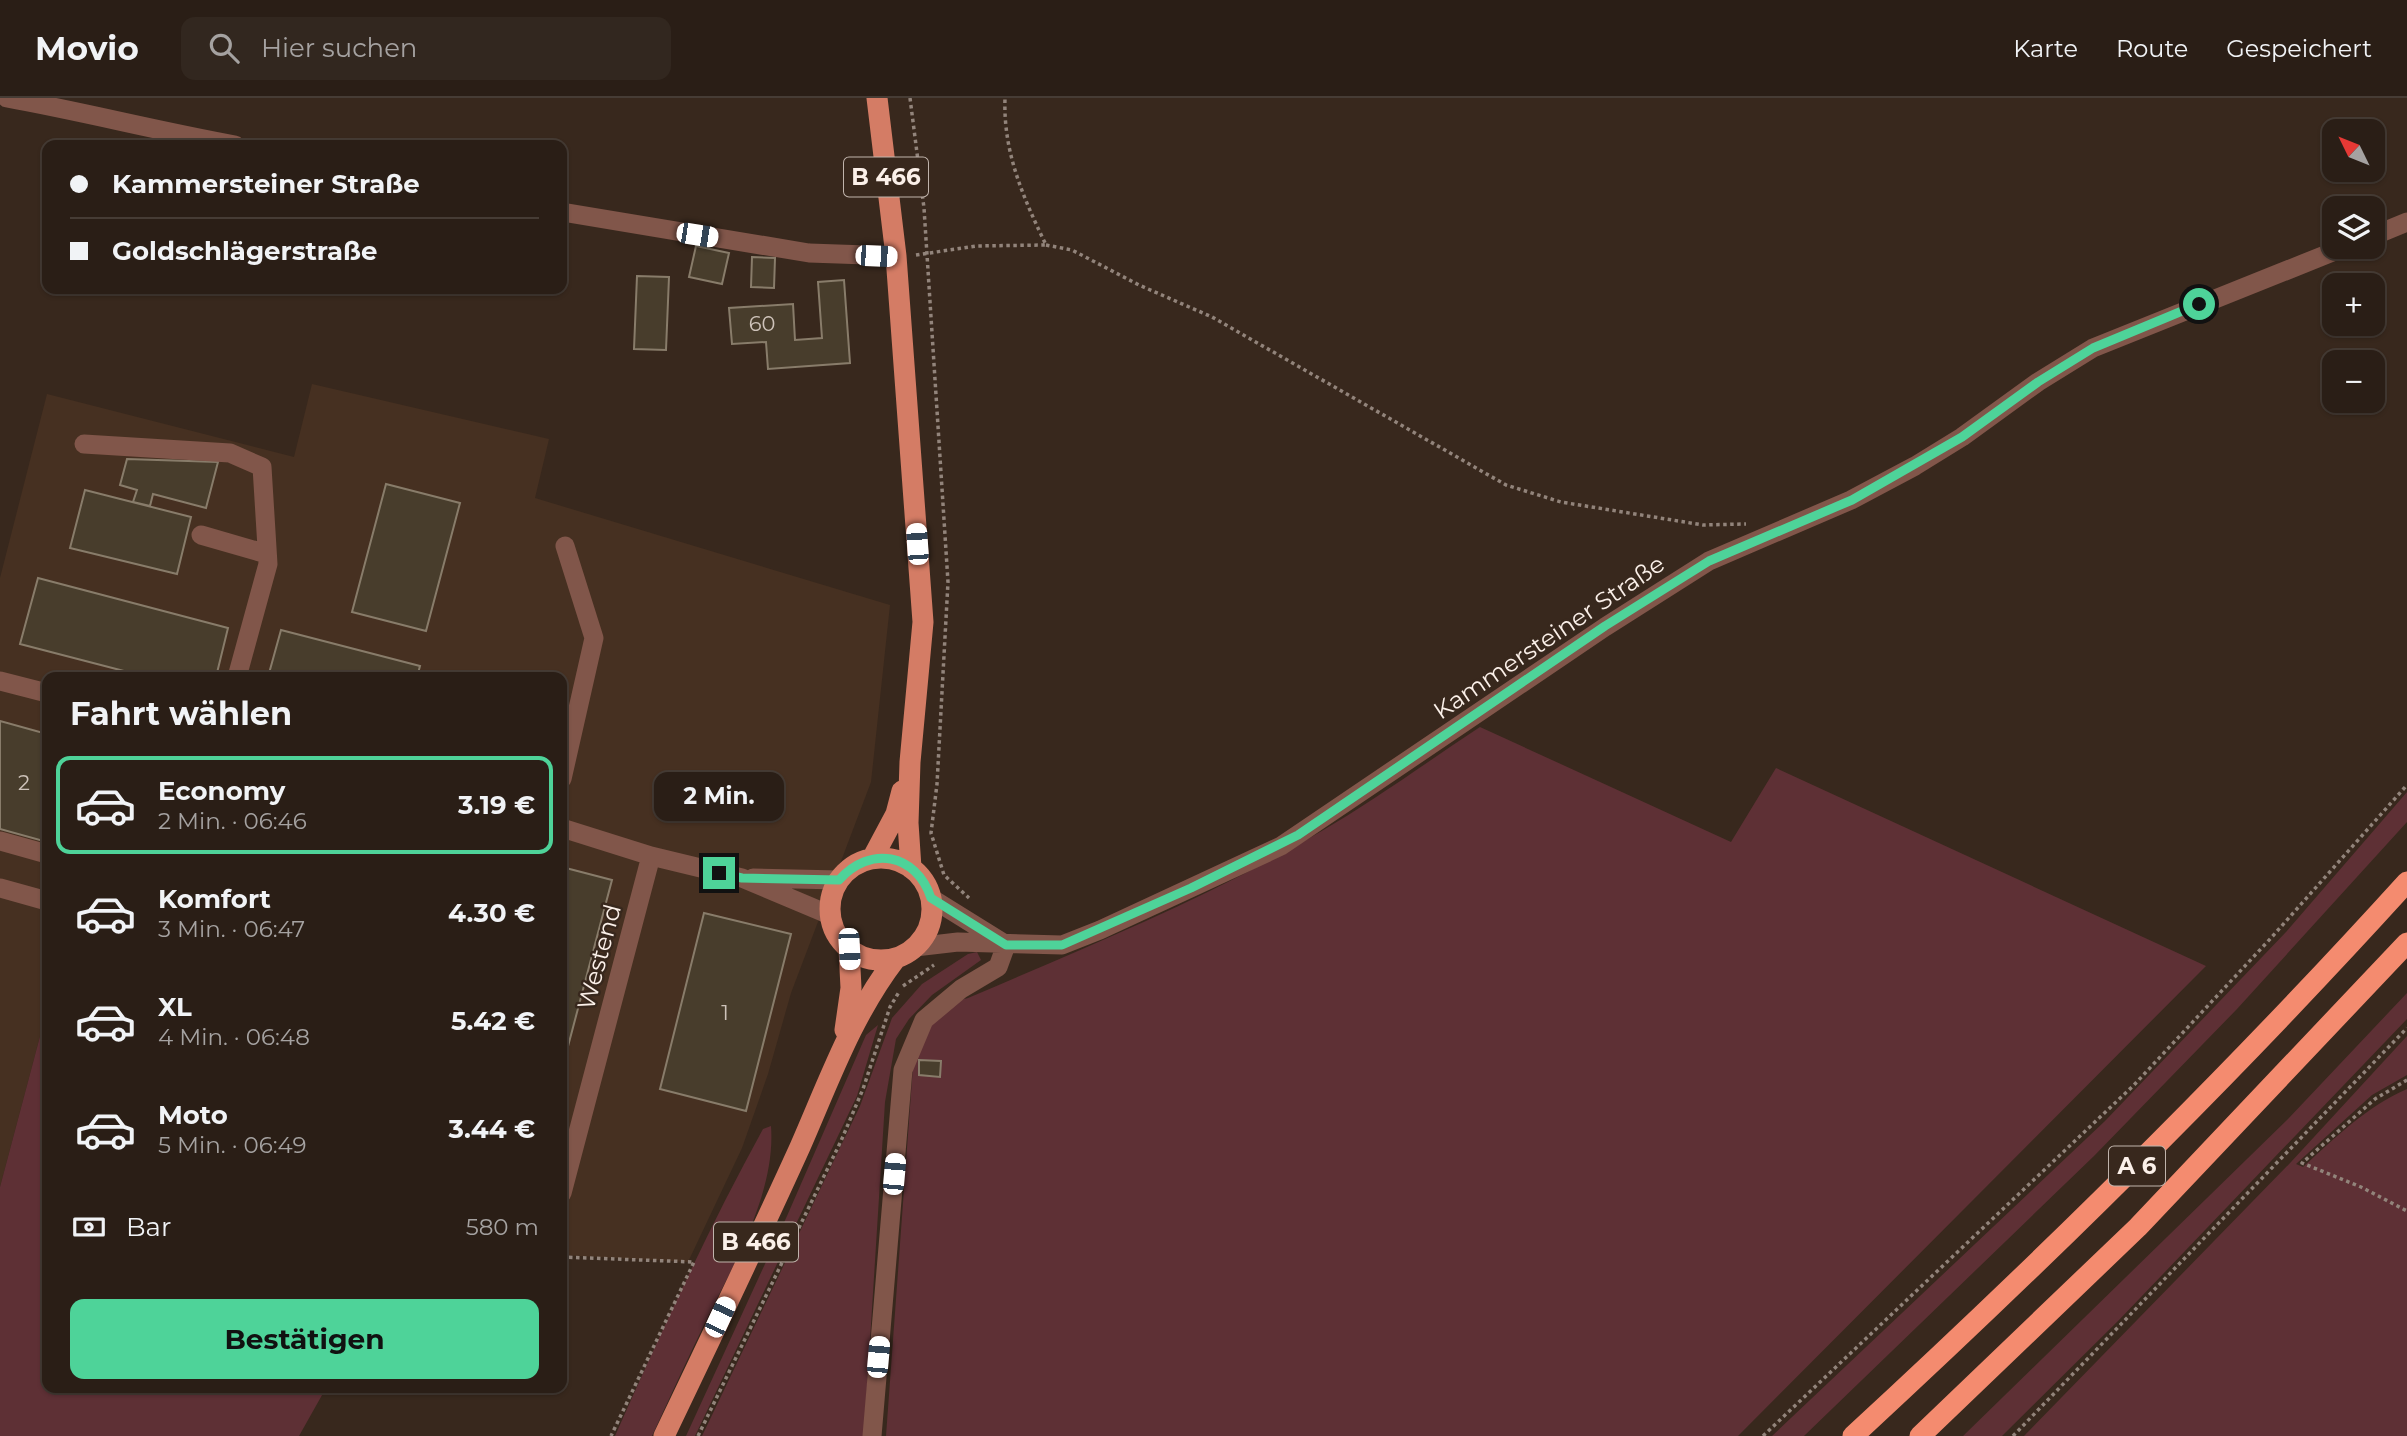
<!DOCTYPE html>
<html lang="de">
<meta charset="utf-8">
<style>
:root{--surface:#2a1e16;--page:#32271f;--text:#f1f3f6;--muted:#a5a2a1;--line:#463c35;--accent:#4ed399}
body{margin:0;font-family:Montserrat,sans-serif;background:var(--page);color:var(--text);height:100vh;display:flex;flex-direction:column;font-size:26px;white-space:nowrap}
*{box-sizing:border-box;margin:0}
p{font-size:23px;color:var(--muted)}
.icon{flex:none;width:38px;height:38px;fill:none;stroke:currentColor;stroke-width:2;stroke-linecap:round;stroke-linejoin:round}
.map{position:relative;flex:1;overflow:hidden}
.side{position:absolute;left:42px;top:574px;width:525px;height:721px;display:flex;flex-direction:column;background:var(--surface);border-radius:14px;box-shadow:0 2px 5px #0004,0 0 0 2px var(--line)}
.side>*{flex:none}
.hud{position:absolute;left:42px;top:42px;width:525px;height:154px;border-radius:14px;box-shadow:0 2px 5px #0004,0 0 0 2px var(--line);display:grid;align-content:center;height:154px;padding:0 28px;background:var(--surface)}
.needle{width:46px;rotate:313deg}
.fabs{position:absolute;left:2322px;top:21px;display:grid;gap:14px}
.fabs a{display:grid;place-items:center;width:63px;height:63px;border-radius:14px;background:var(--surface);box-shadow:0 2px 5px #0004,0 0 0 2px var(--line);font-size:35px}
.end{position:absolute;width:32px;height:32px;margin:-16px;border:9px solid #4ed399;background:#111;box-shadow:0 0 0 4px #111}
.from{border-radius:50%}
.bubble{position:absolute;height:49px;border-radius:14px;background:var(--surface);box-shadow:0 2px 5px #0004,0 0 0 2px var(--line);font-size:23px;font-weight:700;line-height:49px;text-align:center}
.car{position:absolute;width:21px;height:42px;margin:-21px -10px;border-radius:9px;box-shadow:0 0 5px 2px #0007;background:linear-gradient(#fff 24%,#345 0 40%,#fff 0 76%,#345 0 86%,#fff 0)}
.hud b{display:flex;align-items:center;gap:24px;height:66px;font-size:26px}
.hud b+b{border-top:2px solid var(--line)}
.hud i{width:18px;height:18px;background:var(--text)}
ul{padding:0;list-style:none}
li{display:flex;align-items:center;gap:21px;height:98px;margin:0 14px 10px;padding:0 14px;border:4px solid transparent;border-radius:14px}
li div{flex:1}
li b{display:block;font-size:26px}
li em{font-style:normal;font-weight:700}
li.current{border-color:var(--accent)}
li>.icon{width:63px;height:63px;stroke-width:1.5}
h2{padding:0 28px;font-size:32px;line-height:84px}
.pay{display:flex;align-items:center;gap:18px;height:77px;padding:0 28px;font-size:26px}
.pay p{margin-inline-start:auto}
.primary-button{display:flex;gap:14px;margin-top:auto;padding:14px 28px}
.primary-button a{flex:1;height:80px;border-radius:14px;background:var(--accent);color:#111;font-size:28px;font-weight:700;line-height:80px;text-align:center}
header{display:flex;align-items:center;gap:42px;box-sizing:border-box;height:98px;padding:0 35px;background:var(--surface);border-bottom:2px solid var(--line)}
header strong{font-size:33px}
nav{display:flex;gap:38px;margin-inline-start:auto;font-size:24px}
.search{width:490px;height:63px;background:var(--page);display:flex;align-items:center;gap:18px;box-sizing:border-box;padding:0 24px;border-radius:14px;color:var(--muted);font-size:26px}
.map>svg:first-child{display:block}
.built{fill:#463021}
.green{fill:#5e3035}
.building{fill:#483d2c;stroke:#887c6a;stroke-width:2}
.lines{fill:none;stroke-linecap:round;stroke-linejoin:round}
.path{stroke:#92847b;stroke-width:3.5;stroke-dasharray:3.5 3.5;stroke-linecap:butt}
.minor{stroke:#81564a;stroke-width:19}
.major{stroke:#d47c65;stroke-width:21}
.highway{stroke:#f48b6f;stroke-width:21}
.route{stroke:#4ed399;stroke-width:9}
.labels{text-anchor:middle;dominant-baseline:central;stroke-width:5;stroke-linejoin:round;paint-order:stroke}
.number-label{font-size:21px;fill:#cec3ba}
.shield{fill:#38281d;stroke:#c0b4ac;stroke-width:2}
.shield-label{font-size:23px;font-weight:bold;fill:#fbf0e9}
.street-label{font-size:24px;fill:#fbf0e9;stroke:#38281d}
</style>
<header>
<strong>Movio</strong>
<div class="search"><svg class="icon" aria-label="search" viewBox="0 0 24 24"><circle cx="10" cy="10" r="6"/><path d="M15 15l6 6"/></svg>Hier suchen</div>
<nav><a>Karte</a><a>Route</a><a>Gespeichert</a></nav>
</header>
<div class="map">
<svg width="2407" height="1338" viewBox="0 0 2407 1338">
<rect width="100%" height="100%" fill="#38281d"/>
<path class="built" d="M312,286l237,55 -14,59 355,107 -19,177 -80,211 -23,81 -26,74 -54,114 -126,-7v-578h-515v333l-47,177v-609l47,-184 247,63z"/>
<path class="green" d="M1480,629l251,115 45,-74 430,198 -468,470h-852l27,-370c7,-27 25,-62 55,-68 119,-51 240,-100 352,-166 55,-32 107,-70 160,-105z
M2407,694v30l-170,187 -143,147 -290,280h-32l333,-315 181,-189z
M977,854l4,8 -49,35 -23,24 -13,20 -11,63 -21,334h-162l158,-330 32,-88 30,-34 46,-30z
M2407,895v26l-288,301 -117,116h-39l325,-317z
M47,912v378h279l-27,48h-299v-249z
M878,927l-21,71 -162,340h-9l101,-220 79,-181z
M2407,938v39l-35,20 -76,69 7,3c33,-30 63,-60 104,-78v347h-383l267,-274z
M771,1028c5,67 -38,139 -67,199 -18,37 -35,74 -52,111h-37c46,-104 93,-207 148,-307z"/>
<path class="building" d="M696,148l33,7 -7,31 -33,-7z
M752,159l23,1 -1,30 -23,-1z
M637,178l32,1 -3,73 -32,-1z
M844,182l6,83 -82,6 -2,-27 -34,2 -3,-36 64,-4 2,36 27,-2 -4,-56z
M127,361l91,3 -12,46 -53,-14 -3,12 -17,-4 4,-12 -17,-5z
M386,386l74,19 -34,128 -74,-19z
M85,392l106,27 -14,57 -107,-26z
M38,480l190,50 -12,49h-69l-127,-33z
M281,532l139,36 -3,11h-149z
M0,623l47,13v108l-47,-13z
M562,769l50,13 -50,189z
M704,815l87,21 -45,177 -86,-22z
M919,962l22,1 -1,16 -21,-2z"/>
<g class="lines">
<path class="path" d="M910,0l14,110 24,374 -11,202 -6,49 13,42 25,23
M1046,147l26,5 67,35 73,32 294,168 55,17 142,23 43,-1
M916,157l60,-9 70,-1c-23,-48 -43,-93 -41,-147
M903,888l31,-21
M2407,982l-32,19 -73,64 59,24 46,24
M562,1159l132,5 -83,174
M698,1338l143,-295 22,-52 27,-82 9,-15
M1763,1338l371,-351 137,-147 136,-153
M2013,1338l394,-408"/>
<path class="minor" d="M7,0c77,14 151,33 228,47
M562,114l247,41 87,3
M2373,138l34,-14
M84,346l146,9 32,14 6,97 -31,113
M201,437l66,19
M0,583l47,12
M562,681l32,-141 -29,-92
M562,730l89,28 91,22 88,37
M0,743l47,13
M753,780l86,2
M0,790l47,13
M931,800l74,46
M915,849l43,-5 104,3 38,-15 181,-84 324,-219 104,-66 142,-61 64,-34 47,-29 76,-55 55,-34 252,-101
M562,1095l89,-337
M872,1338l31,-366 21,-50 37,-31 37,-22 8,-22"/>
<path class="major" d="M877,0l19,158 27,366 -13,140 -2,61 3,45
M830 811a51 51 0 1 1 102 0a51 51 0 1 1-102 0Z
M872,761l24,-45 6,-23
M845,932l6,-42 -2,-39
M664,1338c46,-96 92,-192 136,-289 29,-66 52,-132 96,-189"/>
<path class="highway" d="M1853,1338c192,-177 378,-360 554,-554
M1920,1338l218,-209 269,-284"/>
</g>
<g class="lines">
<path class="route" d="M719,775l23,5 97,2c31,-35 77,-27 92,18l75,47h56l129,-57 107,-53 307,-209 104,-65 143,-61 110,-63 76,-55 55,-34 106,-44"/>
</g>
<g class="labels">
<g class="number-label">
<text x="762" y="225">60</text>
<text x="24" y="684">2</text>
<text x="725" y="914">1</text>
</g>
<g class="shield">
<rect x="844" y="59.5" width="84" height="39" rx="5"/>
<rect x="2109" y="1048.5" width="56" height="39" rx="5"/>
<rect x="714" y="1124.5" width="84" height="39" rx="5"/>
</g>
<g class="shield-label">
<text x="886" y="79">B 466</text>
<text x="2137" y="1068">A 6</text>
<text x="756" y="1144">B 466</text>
</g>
<g class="street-label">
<text transform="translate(1549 539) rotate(-34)">Kammersteiner Straße</text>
<text transform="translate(599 859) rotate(-75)">Westend</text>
</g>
</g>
</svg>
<div class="fabs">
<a><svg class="needle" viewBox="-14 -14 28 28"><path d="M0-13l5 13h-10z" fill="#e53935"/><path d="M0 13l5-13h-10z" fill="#a5a2a1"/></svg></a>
<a><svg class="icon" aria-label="layers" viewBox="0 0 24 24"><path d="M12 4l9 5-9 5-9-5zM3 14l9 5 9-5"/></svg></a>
<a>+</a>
<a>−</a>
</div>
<i class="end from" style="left:2199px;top:206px"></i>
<i class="end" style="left:719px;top:775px"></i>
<div class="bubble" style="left:654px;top:674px;width:130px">2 Min.</div>
<i class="car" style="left:697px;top:137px;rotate:99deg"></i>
<i class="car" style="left:876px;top:158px;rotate:92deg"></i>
<i class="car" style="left:917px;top:446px;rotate:356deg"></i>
<i class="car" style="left:849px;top:851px;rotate:177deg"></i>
<i class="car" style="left:894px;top:1076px;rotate:5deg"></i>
<i class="car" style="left:720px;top:1219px;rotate:25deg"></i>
<i class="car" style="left:878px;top:1259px;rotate:5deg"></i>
<div class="hud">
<b><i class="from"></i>Kammersteiner Straße</b>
<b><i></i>Goldschlägerstraße</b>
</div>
<section class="side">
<h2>Fahrt wählen</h2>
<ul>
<li class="current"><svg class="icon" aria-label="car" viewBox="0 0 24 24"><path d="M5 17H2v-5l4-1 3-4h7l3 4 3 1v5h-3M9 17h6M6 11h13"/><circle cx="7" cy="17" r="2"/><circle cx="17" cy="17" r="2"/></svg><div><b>Economy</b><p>2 Min. · 06:46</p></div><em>3.19 €</em></li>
<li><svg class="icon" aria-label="car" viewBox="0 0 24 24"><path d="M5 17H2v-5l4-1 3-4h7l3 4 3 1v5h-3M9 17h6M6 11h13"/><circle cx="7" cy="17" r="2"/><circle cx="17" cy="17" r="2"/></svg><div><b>Komfort</b><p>3 Min. · 06:47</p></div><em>4.30 €</em></li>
<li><svg class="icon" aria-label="car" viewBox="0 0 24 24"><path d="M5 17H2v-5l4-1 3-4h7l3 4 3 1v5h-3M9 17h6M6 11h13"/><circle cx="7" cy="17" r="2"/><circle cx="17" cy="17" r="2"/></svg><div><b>XL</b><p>4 Min. · 06:48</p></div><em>5.42 €</em></li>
<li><svg class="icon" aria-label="car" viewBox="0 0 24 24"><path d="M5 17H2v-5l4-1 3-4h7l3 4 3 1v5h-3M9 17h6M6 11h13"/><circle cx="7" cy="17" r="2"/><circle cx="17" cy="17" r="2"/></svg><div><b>Moto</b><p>5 Min. · 06:49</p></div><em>3.44 €</em></li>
</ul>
<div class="pay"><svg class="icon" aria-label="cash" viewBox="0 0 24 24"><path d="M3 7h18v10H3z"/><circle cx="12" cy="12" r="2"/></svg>Bar<p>580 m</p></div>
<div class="primary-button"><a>Bestätigen</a></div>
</section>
</div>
